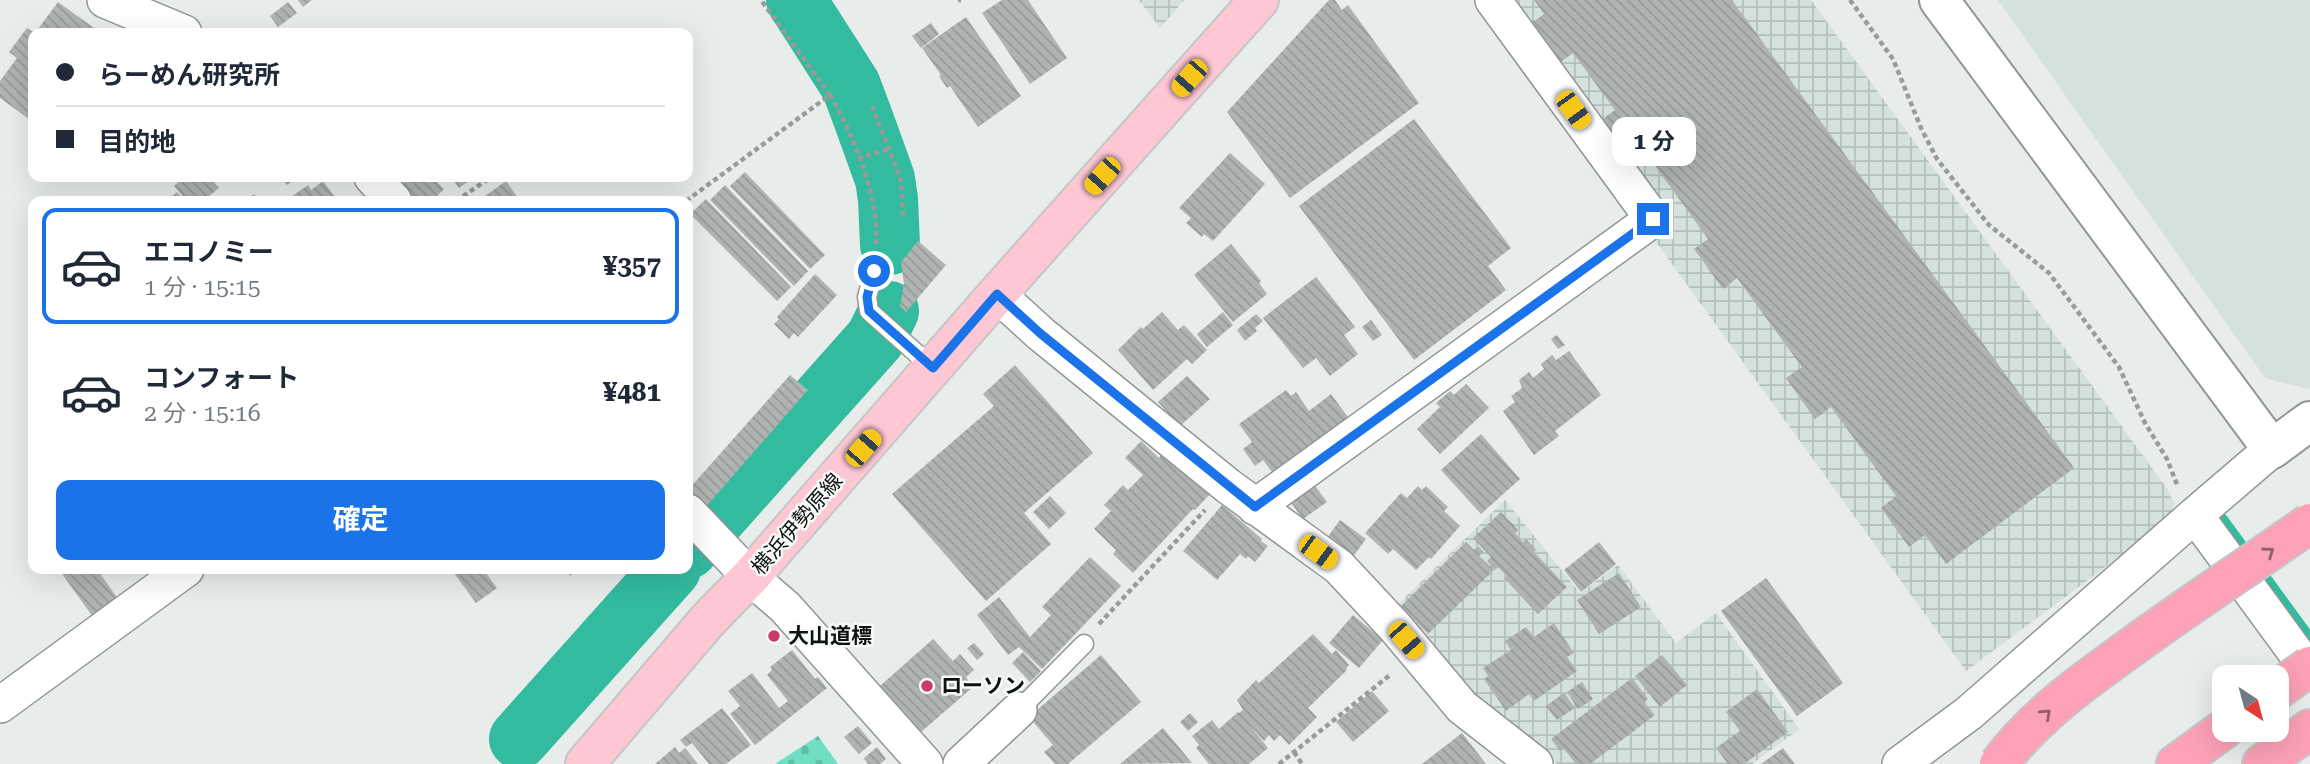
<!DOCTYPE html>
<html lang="ja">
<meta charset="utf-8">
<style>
:root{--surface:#fff;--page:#f2f2f3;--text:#1f2937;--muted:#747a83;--line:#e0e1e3;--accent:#1a73e8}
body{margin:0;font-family:"Roboto Serif","Noto Sans JP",serif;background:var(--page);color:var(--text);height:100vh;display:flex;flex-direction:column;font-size:26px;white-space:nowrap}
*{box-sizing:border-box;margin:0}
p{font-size:23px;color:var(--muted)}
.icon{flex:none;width:38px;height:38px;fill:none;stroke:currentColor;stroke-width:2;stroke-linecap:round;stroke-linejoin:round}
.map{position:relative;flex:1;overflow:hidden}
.panel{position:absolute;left:28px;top:196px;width:665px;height:378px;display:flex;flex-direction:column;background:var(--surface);border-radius:14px;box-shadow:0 7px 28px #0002}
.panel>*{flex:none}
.guide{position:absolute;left:28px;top:28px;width:665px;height:154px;border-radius:14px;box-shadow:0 7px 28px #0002;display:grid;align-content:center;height:154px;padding:0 28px;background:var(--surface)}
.needle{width:46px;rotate:144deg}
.fabs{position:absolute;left:2212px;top:665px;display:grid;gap:14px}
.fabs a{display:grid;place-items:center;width:77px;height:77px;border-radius:14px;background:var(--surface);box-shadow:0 7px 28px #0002;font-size:35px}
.end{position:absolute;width:32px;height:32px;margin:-16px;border:9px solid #1a73e8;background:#fff;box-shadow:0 0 0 4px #fff}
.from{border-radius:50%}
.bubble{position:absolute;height:49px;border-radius:14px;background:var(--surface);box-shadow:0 7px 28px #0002;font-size:23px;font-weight:700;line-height:49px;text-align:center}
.car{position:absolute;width:21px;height:42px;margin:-21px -10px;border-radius:9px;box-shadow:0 0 5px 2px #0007;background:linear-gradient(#f5c518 24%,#345 0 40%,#f5c518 0 76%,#345 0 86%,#f5c518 0)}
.guide b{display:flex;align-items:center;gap:24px;height:66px;font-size:26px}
.guide b+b{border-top:2px solid var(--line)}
.guide i{width:18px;height:18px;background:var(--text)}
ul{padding:12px 0 0;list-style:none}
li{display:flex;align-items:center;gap:21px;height:116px;margin:0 14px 10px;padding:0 14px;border:4px solid transparent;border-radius:14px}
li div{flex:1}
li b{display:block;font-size:26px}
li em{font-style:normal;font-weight:700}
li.selected{border-color:var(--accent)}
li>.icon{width:63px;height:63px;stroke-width:1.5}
.action{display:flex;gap:14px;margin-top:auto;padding:14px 28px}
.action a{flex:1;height:80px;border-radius:14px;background:var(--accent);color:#fff;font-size:28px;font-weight:700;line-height:80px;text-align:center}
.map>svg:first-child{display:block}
.built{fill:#d4e1dd}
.industrial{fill:url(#industrial-grid)}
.cemetery{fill:url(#cemetery-stones)}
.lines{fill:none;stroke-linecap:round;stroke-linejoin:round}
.stream{stroke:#33bb9f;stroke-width:10}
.river{stroke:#33bb9f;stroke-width:60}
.building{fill:url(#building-back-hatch)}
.service-casing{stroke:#929694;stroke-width:21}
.minor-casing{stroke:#929694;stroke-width:38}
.tertiary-casing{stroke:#929694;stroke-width:42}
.primary-casing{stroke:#c5c6c6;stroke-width:42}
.motorway-casing{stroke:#c5c6c6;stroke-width:42}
.path{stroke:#989b9a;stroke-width:4.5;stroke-dasharray:5 3.5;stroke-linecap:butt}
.service{stroke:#fff;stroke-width:18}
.minor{stroke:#fff;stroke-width:35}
.tertiary{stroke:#fff;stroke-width:38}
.primary{stroke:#fdc7d4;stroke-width:38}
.motorway{stroke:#fca1b7;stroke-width:38}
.motorway-bridge-casing{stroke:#c5c6c6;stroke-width:42;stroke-linecap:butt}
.motorway-bridge{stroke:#fca1b7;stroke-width:38}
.oneway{stroke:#91606c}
.route{stroke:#1a73e8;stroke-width:9}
.poi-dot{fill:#c83b6c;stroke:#f6faf8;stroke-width:2.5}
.labels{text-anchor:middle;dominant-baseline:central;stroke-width:5;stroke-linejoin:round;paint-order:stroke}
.street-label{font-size:21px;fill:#0f1110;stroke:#f6faf8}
.poi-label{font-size:21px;font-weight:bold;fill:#0f1110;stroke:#f6faf8;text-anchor:start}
</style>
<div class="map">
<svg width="2310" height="764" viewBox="0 0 2310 764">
<defs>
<pattern id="industrial-grid" width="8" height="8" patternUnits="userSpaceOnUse" patternTransform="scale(1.75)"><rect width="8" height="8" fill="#d4e1dd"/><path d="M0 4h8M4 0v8" fill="none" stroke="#b5c0bd"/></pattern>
<pattern id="cemetery-stones" width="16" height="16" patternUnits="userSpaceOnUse" patternTransform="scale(1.75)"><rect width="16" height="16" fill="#6fdfc4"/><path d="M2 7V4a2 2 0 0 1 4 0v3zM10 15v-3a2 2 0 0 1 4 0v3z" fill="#5fbea7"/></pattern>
<pattern id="building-back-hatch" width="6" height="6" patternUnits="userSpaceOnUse" patternTransform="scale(1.75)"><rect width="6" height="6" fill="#afb4b2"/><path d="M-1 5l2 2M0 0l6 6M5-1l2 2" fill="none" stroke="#959a98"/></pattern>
</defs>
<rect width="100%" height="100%" fill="#e8eceb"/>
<path class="built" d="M1998,0h312v388l-2,1 -43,-11z"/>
<path class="industrial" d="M1139,0h45l-24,28z
M1503,0h308l357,490 6,13 -3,15 -205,153 -320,-443z
M1505,500l75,93 38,-28 58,78 40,-30 83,116 -47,35h-195l-77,-63 -88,-91z"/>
<path class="cemetery" d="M818,736l20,28h-63z"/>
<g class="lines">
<path class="stream" d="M2222,518l28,38
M2259,568l51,70"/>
<path class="river" d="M796,0l55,86 12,32 22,61 3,20 2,46
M688,549l187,-210 14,-28
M519,739l152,-170"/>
</g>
<path class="building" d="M298,0h14l-9,7z
M1002,0h26l39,58 -37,26 -48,-71z
M1329,0h6l7,10 6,-5 71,98 -129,95 -63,-86z
M1534,0h198l342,468 -128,96 -21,-29 -16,12 -28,-39 15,-12 -65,-89 -16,12 -29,-41 16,-11 -65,-89 -14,11 -29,-40 14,-10 -64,-89 -15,11 -29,-40 15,-11 -42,-57 -15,11 -29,-39 15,-11z
M58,2l43,31h-66z
M288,2l9,11 -19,14 -8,-11z
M966,17l55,79 -43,31 -28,-41 -3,2 -8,-12 2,-1 -19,-27z
M931,23l8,11 -18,14 -9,-12z
M27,28l6,4v90l-33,-24v-17l17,-23 -8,-6z
M1414,119l97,129 -23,18 18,24 -92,70 -115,-154z
M1230,153l35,31 -52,57 -9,-7 -2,3 -16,-14 5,-5 -12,-10z
M745,172l80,83 -15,14 -80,-83z
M184,177h25l10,11 -16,13h-16l-13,-15z
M281,177h17l-11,8z
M410,177h22l12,12 -12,12h-17l-15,-15z
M451,177h23l-15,11z
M323,181l15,20h-53l23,-16 3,5z
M506,181l14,20h-42z
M725,185l83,86 -14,15 -84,-86z
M177,192l8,9h-18z
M254,194l5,7h-15z
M706,199l85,88 -14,14 -87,-87z
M918,241l28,24 -40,47 -6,-6 4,-22 -3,-22z
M1231,244l30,37 -2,2 8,11 -34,28 -39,-47z
M815,274l22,21 -39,42 -4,-4 -5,6 -15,-15 5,-5 -2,-2z
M1316,277l39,50 -11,8 14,19 -28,22 -14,-18 -13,10 -40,-50z
M1162,312l16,18 6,-5 23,25 -15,14 -5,-5 -34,31 -35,-40 23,-23 2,2z
M1223,312l10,13 -26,22 -10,-13z
M1256,314l7,7 -8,7 2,3 -12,10 -8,-11z
M1371,320l11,15 -9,6 -11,-14z
M1557,335l8,10 -7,4 -7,-10z
M1569,351l32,44 -46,36 4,5 -25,19 -31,-44 12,-9 -4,-6 11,-8 -3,-8 10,-8 4,6 11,-9 -3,-5 11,-9 4,5z
M1015,365l78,88 -69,60 27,31 -65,57 -94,-107 102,-88 -11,-12z
M790,375l18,15 -104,119 -16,-14v-5z
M1187,376l23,23 -30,27 -22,-24z
M1466,384l23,24 -49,46 -23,-25 23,-22 -4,-4 14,-12 4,4z
M1286,390l5,6 5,-4 13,19 22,-17 19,26 -75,56 -12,-16 -8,6 -12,-17 9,-7 -13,-18z
M1481,434l39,45 -39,35 -40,-44z
M1141,441l18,17 3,-5 49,40 -16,17 -2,-1 -60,64 -20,-19 3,-4 -22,-21 17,-18 -7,-6 19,-20 5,5 15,-15 -18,-17z
M1313,483l14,19 -24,17 -14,-19z
M1418,486l4,4 4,-4 22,21 -4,4 16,15 -29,33 -2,-2 -13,13 -23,-21 -5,5 -23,-21 36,-40 6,5z
M1050,496l16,17 -17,16 -16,-17z
M1222,505l40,34 -1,2 7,5 -13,16 -7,-6 -2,3 -6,-5 -23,26 -34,-29z
M1501,512l17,18 -3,3 8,9 3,-3 10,11 -2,2 33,35 -29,27 -34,-36 3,-2 -9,-9 -3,3 -8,-9 4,-4 -18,-19z
M1340,520l26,19 -16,22 -26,-19z
M1466,542l8,8 4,-4 6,6 -5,4 15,14 -66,64 -27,-28z
M1599,542l17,22 -35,28 -17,-22z
M1090,557l31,29 -79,83 -23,-22 -11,8 -31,-40 22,-18 31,40 21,-22 -9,-8z
M64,569h33l21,30 -25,18 -33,-46z
M451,569h32l14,19 -21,15z
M565,569h14l-9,7z
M1619,573l22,34 -42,27 -22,-34z
M1766,578l77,105 -46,33 -76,-105z
M1353,615l30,25 -24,28 -30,-25z
M1554,623l20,30 -7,4 10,14 -43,30 -5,-7 -23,17 -22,-32 4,-3 -5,-8 28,-18 -6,-9 21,-14 8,10z
M1313,634l19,20 4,-4 13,15 -3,3 1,2 -39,38 9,9 -28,28 -9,-10 -6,6 -5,-6 -5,6 -15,-17 19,24 -19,16h-40l-13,-16 3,-3 -7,-9 20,-16 7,9 19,-17 1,1 4,-3 -6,-10 19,-20 3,3z
M933,639l20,22 7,-7 14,16 -8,7 7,10 -52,45 -41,-46z
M974,643l10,11 -7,6 -10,-12z
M792,650l23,29 3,-2 9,11 -72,57 -25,-31 10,-8 -12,-15 24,-18 27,35 9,-7 -21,-26 5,-5 -2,-3z
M1023,652l18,19 -11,11 -18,-19z
M1101,655l40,47 -73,62h-13l-11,-12 9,-7 -24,-28z
M1662,655l25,30 -27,22 -25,-31z
M1632,678l16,21 -4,3 11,13 -65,49h-14l-12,-15 -4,2 -9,-12z
M1582,682l11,17 -15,10 -11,-17z
M1757,689l31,43 -44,32h-16l-12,-16 24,-17 -14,-19z
M1372,691l17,20 -36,31 -17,-20z
M1564,693l11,15 -18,12 -11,-14z
M722,708l29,37 -25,19h-17l-17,-21 -6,4 -6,-7z
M1190,713l8,9 -10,9 -8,-9z
M858,726l14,17 -13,11 -15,-17z
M1163,728l29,35 -72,1z
M1462,733l24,31h-64z
M675,747l4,6 6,-5 13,16h-43z
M877,747l9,12 -6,5h-12l-4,-6z
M1783,748l12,16h-34z"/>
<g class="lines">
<g class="service-casing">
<path id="service" d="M874,271l-7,26 2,14 64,57
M1019,710l65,-66"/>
</g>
<g class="minor-casing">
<path id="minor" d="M105,0l79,33
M372,177l22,24
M997,294l44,40 187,152 111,81 56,60 67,80 73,57
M1255,507l398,-288 -160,-219
M688,512l62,65 35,30 140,157
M2195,515l77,-66
M0,705l186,-136
M961,764l58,-54
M1900,764l69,-51 226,-198 115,157"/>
</g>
<g class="tertiary-casing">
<path id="tertiary" d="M1939,0l333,449 38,-28"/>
</g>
<g class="primary-casing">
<path id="primary" d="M585,764l123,-144 42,-43 247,-283 262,-294"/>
</g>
<g class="motorway-casing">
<path id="motorway" d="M2176,764l48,-35
M2262,764l48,-35"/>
</g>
<path class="path" d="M958,0h3
M1850,0l43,59 28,69 16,31 52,66 60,48 70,94 26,56 22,36 11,28
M830,95c24,41 50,103 46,152
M872,106l29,74 2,38
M858,158l31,-9
M456,201l35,-24
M686,201l144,-106 -69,-95
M1099,624l106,-114
M1294,752l8,12
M1279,764l111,-89"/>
<use href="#service" class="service"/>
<use href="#minor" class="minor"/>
<use href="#tertiary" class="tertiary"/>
<use href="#primary" class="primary"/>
<use href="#motorway" class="motorway"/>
<g class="motorway-bridge-casing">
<path id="motorway-bridge" d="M2277,690l33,-24
M1999,764c34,-46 81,-80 127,-113 60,-44 123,-85 184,-128"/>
</g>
<use href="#motorway-bridge" class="motorway-bridge"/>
</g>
<defs><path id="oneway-chevron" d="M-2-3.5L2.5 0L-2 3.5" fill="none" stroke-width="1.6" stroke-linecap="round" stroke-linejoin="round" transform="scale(1.75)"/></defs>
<g class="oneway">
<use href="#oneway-chevron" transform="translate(2269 552) rotate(-35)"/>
<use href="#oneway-chevron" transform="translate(2046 714) rotate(-43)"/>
</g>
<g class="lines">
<path class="route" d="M874,271l-7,26 2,14 64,57 64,-74 44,40 214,173 398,-288"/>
</g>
<g class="poi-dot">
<circle cx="774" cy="636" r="7"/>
<circle cx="927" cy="686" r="7"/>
</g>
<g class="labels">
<g class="street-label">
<text transform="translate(797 524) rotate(-49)">横浜伊勢原線</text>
</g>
<g class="poi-label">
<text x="788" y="636">大山道標</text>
<text x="941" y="686">ローソン</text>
</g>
</g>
</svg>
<div class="fabs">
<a><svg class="needle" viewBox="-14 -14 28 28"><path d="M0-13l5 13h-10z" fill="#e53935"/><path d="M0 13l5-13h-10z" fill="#747a83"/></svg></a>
</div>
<i class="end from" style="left:874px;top:271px"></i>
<i class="end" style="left:1653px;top:219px"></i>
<div class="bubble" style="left:1612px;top:117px;width:84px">1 分</div>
<i class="car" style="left:1189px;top:78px;rotate:221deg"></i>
<i class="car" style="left:1573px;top:110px;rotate:144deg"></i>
<i class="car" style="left:1102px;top:176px;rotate:222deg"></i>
<i class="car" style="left:863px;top:448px;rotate:41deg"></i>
<i class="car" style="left:1318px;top:552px;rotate:126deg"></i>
<i class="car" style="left:1406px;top:640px;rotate:139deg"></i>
<div class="guide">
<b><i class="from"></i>らーめん研究所</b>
<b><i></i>目的地</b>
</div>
<section class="panel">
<ul>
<li class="selected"><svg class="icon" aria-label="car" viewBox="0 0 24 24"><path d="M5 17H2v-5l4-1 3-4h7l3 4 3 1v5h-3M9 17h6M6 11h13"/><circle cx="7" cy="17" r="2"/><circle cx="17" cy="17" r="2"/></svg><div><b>エコノミー</b><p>1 分 · 15:15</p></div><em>¥357</em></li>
<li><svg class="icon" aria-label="car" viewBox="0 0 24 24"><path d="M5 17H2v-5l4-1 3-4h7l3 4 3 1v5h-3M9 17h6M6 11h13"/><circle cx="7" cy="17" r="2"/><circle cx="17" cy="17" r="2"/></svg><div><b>コンフォート</b><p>2 分 · 15:16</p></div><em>¥481</em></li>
</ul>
<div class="action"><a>確定</a></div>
</section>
</div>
